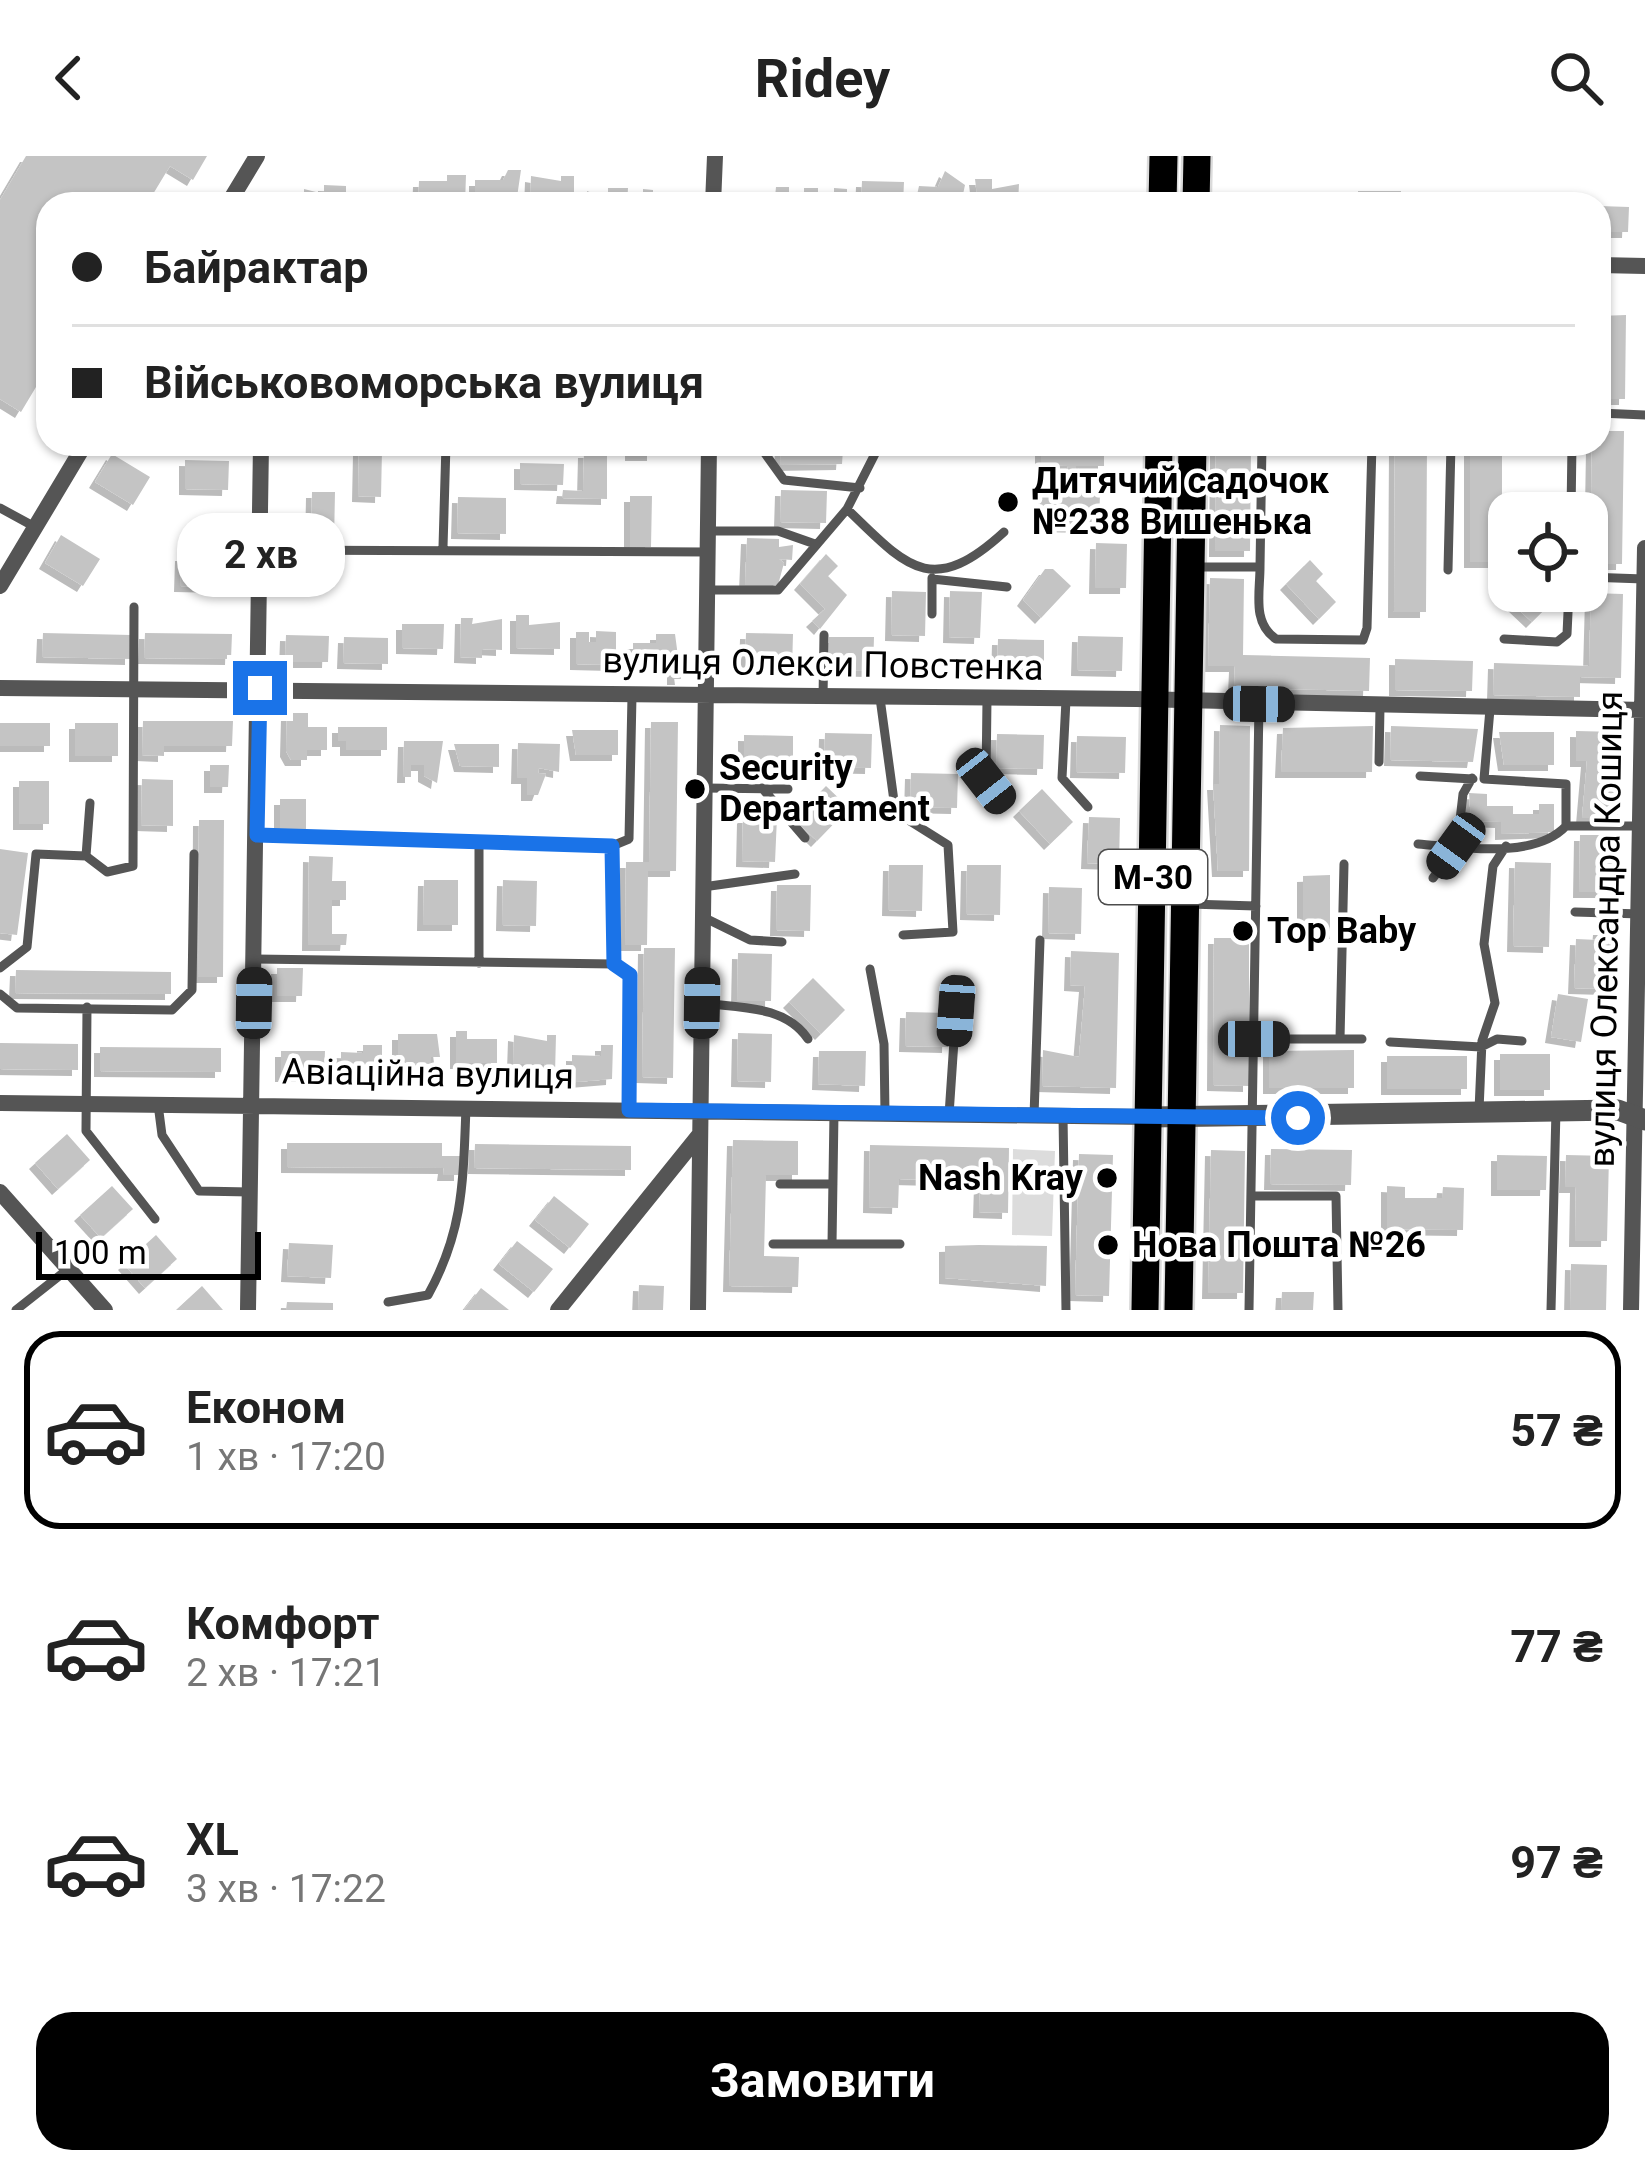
<!DOCTYPE html>
<html lang="uk">
<meta charset="utf-8">
<style>
:root{--surface:#fff;--page:#f6f6f6;--text:#222;--muted:#767676;--line:#e0e0e0;--accent:#000}
body{margin:0;font-family:Roboto,sans-serif;background:var(--page);color:var(--text);height:100vh;display:flex;flex-direction:column;font-size:45px;white-space:nowrap}
*{box-sizing:border-box;margin:0}
p{font-size:39px;color:var(--muted)}
.icon{flex:none;width:66px;height:66px;fill:none;stroke:currentColor;stroke-width:2;stroke-linecap:round;stroke-linejoin:round}
.map{position:relative;height:1154px;overflow:hidden}
.drawer{display:flex;flex-direction:column;background:var(--surface);flex:1}
.drawer>*{flex:none}
.top-card{position:absolute;left:36px;top:36px;width:1575px;height:264px;border-radius:36px;box-shadow:0 3px 9px #0004;display:grid;align-content:center;height:264px;padding:0 36px;background:var(--surface)}
.controls{position:absolute;left:1488px;top:336px;display:grid;gap:24px}
.controls a{display:grid;place-items:center;width:120px;height:120px;border-radius:24px;background:var(--surface);box-shadow:0 3px 9px #0004;font-size:60px}
.scale{position:absolute;left:36px;bottom:30px;width:225px;box-sizing:border-box;padding-left:12px;border:6px solid #000;border-top:0;font-size:33px;line-height:42px;white-space:nowrap;color:#000;-webkit-text-stroke:9px #fff;paint-order:stroke}
.end{position:absolute;width:54px;height:54px;margin:-27px;border:15px solid #1a73e8;background:#fff;box-shadow:0 0 0 6px #fff}
.from{border-radius:50%}
.bubble{position:absolute;height:84px;border-radius:36px;background:var(--surface);box-shadow:0 3px 9px #0004;font-size:39px;font-weight:700;line-height:84px;text-align:center}
.car{position:absolute;width:36px;height:72px;margin:-36px -18px;border-radius:15px;box-shadow:0 0 9px 3px #0007;background:linear-gradient(#222 24%,#8ab4d8 0 40%,#222 0 76%,#8ab4d8 0 86%,#222 0)}
.top-card b{display:flex;align-items:center;gap:42px;height:114px;font-size:45px}
.top-card b+b{border-top:3px solid var(--line)}
.top-card i{width:30px;height:30px;background:var(--text)}
ul{padding:21px 0 0;list-style:none}
li{display:flex;align-items:center;gap:36px;height:198px;margin:0 24px 18px;padding:0 12px;border:6px solid transparent;border-radius:36px}
li div{flex:1}
li b{display:block;font-size:45px}
li em{font-style:normal;font-weight:700}
li.active{border-color:var(--accent)}
li>.icon{width:108px;height:108px;stroke-width:1.5}
.primary-button{display:flex;gap:24px;margin-top:auto;padding:24px 36px}
.primary-button a{flex:1;height:138px;border-radius:36px;background:var(--accent);color:#fff;font-size:48px;font-weight:700;line-height:138px;text-align:center}
header{display:flex;justify-content:space-between;align-items:center;height:156px;padding:0 36px;background:var(--surface);font-size:54px;font-weight:700}
.map>svg:first-child{display:block}
.green{fill:#dcdcdc}
.building{fill:#c4c4c4;filter:url(#shadow)}
.lines{fill:none;stroke-linecap:round;stroke-linejoin:round}
.trunk-casing{stroke:#dbdbdb;stroke-width:32}
.service{stroke:#555;stroke-width:9}
.minor{stroke:#555;stroke-width:16}
.tertiary{stroke:#555;stroke-width:21}
.trunk{stroke:#000;stroke-width:27}
.tram{stroke:#000;stroke-width:3}
.route{stroke:#1a73e8;stroke-width:15}
.poi-dot{fill:#000;stroke:#fff;stroke-width:4.5}
.labels{text-anchor:middle;dominant-baseline:central;stroke-width:9;stroke-linejoin:round;paint-order:stroke}
.shield{fill:#fff;stroke:#4c4c4c;stroke-width:3}
.shield-label{font-size:33px;font-weight:bold;fill:#000}
.poi-label{font-size:36px;font-weight:bold;fill:#000;stroke:#fff;text-anchor:start}
.street-label{font-size:36px;fill:#000;stroke:#fff}
</style>
<header><svg class="icon" aria-label="back" viewBox="0 0 24 24"><path d="M15 5l-7 7 7 7"/></svg>Ridey<svg class="icon" aria-label="search" viewBox="0 0 24 24"><circle cx="10" cy="10" r="6"/><path d="M15 15l6 6"/></svg></header>
<div class="map">
<svg width="1645" height="1154" viewBox="0 0 1645 1154">
<defs>
<filter id="shadow"><feDropShadow dx="-6" dy="6" stdDeviation="0" flood-color="#0004"/></filter>
</defs>
<rect width="100%" height="100%" fill="#fff"/>
<path class="green" d="M1013,993l42,2 -3,85 -40,-1z"/>
<path class="building" d="M26,0h181l-14,24 -23,-14 -23,38h-99v163l-27,45 -21,-13v-199z
M508,14h13l-5,34h-41v-24h28z
M945,15l20,14 -4,19h-46l4,-18 19,1z
M447,19h19l-1,29h-47l1,-23h28z
M531,20l30,5v-5h13v27l-44,-1z
M975,23h17v10l27,-5 -1,20h-40z
M862,25l42,1 -1,22h-42z
M324,29l22,1v18h-42v-15l20,5z
M776,31h13v17h-43l1,-8 28,1z
M608,32h20l-1,16h-40v-13l21,8z
M804,32h14v10l16,1v-11l13,1v15h-43z
M643,33l10,1v7l31,-3v10h-41z
M1358,35h43v13h-43z
M363,36l40,5v7h-40z
M1418,36h42v12h-42z
M1473,39l37,1 -1,8h-36z
M1599,50l30,1 -1,25h-29z
M1626,159l-1,84h-26v-83z
M1599,275h25l-2,133h-32l2,-120h7z
M631,288h22v11h-22z
M781,288h46v5h16l-1,15 -62,1z
M1041,288h63v22h-28l-1,27h25l-1,34 -60,-1 1,-34 27,1 1,-27 -27,-1z
M1216,288h35l-1,107h-35z
M1395,288h32l-1,168h-32z
M1470,288h32v118h-32z
M359,293l23,1 -1,47 -23,-1z
M584,296h23v47l-45,-1 1,-8 20,1z
M112,298l38,23 -17,28 -38,-23z
M185,304l44,1 -1,29 -43,-1z
M520,307l44,1 -1,21 -43,-1z
M781,334l46,1 -1,32 -46,-1z
M312,336h23l-1,50 -23,-1z
M630,340h22l-1,51h-21z
M458,341l48,1v36l-49,-1z
M61,379l39,24 -17,27 -38,-23z
M747,382l32,1v8l14,-2 -1,15 -13,-1 5,4 -6,22h-33z
M1096,387l31,1 -1,44h-31z
M826,398l12,12 -10,10 19,19 -27,34 -8,-8 13,-12 -25,-25z
M181,399l46,1v31l-47,-1z
M1310,404l13,14 -7,7 20,21 -17,17 -33,-35z
M1045,413h8l18,17 -30,32 -18,-18z
M1210,422l34,1 -1,76 127,3 -1,33 -135,-3 1,-22h-27z
M892,435l34,1 -1,44 -34,-1z
M950,435l32,1 -2,46 -31,-1z
M1527,435h30l3,3 -28,28 -18,-17z
M1591,437l32,1 -2,84 -41,-1v20l-87,-2 1,-32 95,3z
M516,459h13v10l31,-3v27l-44,-1z
M461,462h12l-1,6 30,-5v31l-20,-1v9l-22,-1z
M402,468h42l-1,25 -41,-1z
M596,475l20,1v33l-40,-1v-32h13v10h7z
M43,477l88,2v24l-89,-2z
M145,477l87,1 -1,25 -87,-1z
M746,477l47,1 -1,35 -47,-1z
M656,478h19l6,45h-8v-13h-40v-23h23z
M286,479l43,1 -1,26h-43z
M1078,480l45,1 -1,34 -45,-1z
M344,481l44,1v26l-45,-1z
M829,481h45l-1,34 -45,-1z
M998,483l46,1v34l-47,-1z
M1395,503l78,2 -1,30 -77,-1z
M287,557h21v14h19v23h-20v10h-16l-5,-9z
M143,565h90l-1,25h-68v10l-22,-1z
M651,566h27l-2,149h-28l-1,74h-22l1,-83h23z
M0,567h50v23h-50z
M75,567h43v33h-43z
M1220,569l30,1 -1,145h-31l-5,-87h6z
M1373,570l-1,46h-91l2,-44z
M1391,570l87,3 -5,33 -83,-2z
M338,571h49v23h-41v-9h-8z
M572,574h46v25h-42z
M1576,575l43,1 -1,86h-36l5,-57h-11z
M1499,576h55v33h-50z
M825,577l47,1 -1,34 -47,-1z
M997,578l47,1 -1,34 -47,-1z
M744,579l49,1v33h-49z
M1077,580l49,1 -1,36 -49,-1z
M404,585h39l-6,42 -13,-7v-11h-13v12h-8z
M518,587l42,1 -1,28 -20,-4 -1,5 8,1 -8,21h-11v-17h-10z
M454,588h45v23l-39,-1z
M210,609h19l-1,22h-18z
M911,617l47,1 -1,34 -47,-1z
M142,623l31,1v46l-32,-1z
M19,625h30v43h-30z
M826,630l23,22 -32,33 -23,-22z
M1042,633l31,33 -23,22 -31,-33z
M1469,637l18,1v12h26v8h26v-10h15v28l-53,2v-12l-30,-1z
M280,643h26v34h-26z
M743,661h34l-2,45 -33,-1z
M1089,661l31,1 -1,46 -32,-1z
M199,664h25l-1,157h-25z
M1580,679h36l-1,57h-36z
M0,693l28,4 -11,82 -17,-2z
M309,700l24,1 -1,24h14v19h-14v34h15l-1,11h-38z
M1515,706l36,1 -2,84 -36,-1z
M889,709h34l-1,46 -34,-1z
M967,709h34l-1,50 -34,-1z
M1330,719v64h-27v-63z
M424,724h34v45h-35z
M503,724l34,1 -1,45 -34,-1z
M777,729h34l-1,46 -34,-1z
M1049,731l33,1 -1,46 -33,-1z
M1599,773h13l-2,60 -36,-1 2,-49 22,1z
M1214,782h35v148l-36,-1z
M644,792h31l-2,130 -31,-1z
M1071,795l48,2 -3,135 -74,-2 1,-36 36,7 6,-71 -15,-1z
M738,797l34,1 -1,47h-34z
M277,812h26l-1,28h-25z
M16,814l155,2v22l-156,-1z
M813,822l32,32 -24,24 -32,-32z
M1558,838l30,5 -7,43 -30,-5z
M906,856l43,1 -1,34 -43,-1z
M456,875h11v8h30v24h-41z
M738,877l34,1 -1,48 -34,-1z
M398,878h39l3,23h-9v7l-33,-1z
M514,879l33,6v-6h9l-1,39h-11l1,-10h-32z
M0,887l78,1v26l-78,-1z
M363,889h19v33l-41,-1v-25l22,1z
M601,889h12l-1,34 -48,4 1,-18h7v-10l29,1z
M100,891l121,1v24l-121,-1z
M1354,894v38h-85v-37z
M281,895h44l-1,25h-43z
M819,895h47l-1,35 -47,-2z
M1500,898h50v36h-50z
M1387,900h80v33h-80z
M1601,969h15l-1,18h-14z
M67,978l23,26 -32,29 -23,-26z
M733,984l65,1v34h-32l-2,81 35,1 -1,30 -69,-1z
M287,987h155v13h18v19h-17l1,-7 -157,-1z
M475,988l156,2v24l-157,-2z
M870,989l139,3 -1,65 -29,-1 1,-31 -81,-2 -1,29 -29,-1z
M1271,993l81,1 -1,35 -81,-1z
M1211,994l34,1 -2,142h-35z
M1079,998l34,1 -4,141 -34,-1z
M1497,999l50,1 -1,34h-49z
M1566,999l43,1 -2,85h-32l1,-54h-11z
M112,1030l21,23 -32,29 -21,-23z
M1387,1030l18,1v11h37l1,-11 21,1 -1,42 -76,-1z
M554,1040l35,28 -19,24 -35,-28z
M156,1079l21,24 -32,29 -21,-24z
M517,1085l36,28 -19,23 -35,-28z
M289,1087l44,2 -2,33 -44,-2z
M979,1089l68,1 -1,40 -101,-8v-32z
M1571,1108l36,1 -1,45h-36z
M639,1129l25,1 -1,24h-25z
M202,1130l21,24h-47z
M481,1132l28,22h-45z
M1282,1136h32l-1,18h-32z
M287,1146l46,1v7h-47z"/>
<g class="lines">
<g class="trunk-casing">
<path id="trunk" d="M1162,48l1,-48
M1196,48l1,-48
M1145,1154l14,-866
M1179,1154l14,-866"/>
</g>
<path class="service" d="M1599,257l46,2
M759,289l25,35 76,8
M0,352l35,19
M847,353c59,57 84,90 157,23
M1571,357l1,-69
M708,375h70l37,13
M443,391l3,-103
M261,394l446,2
M1196,411h64l2,-123
M1260,411c0,26 -8,56 16,72l87,1 4,-12 5,-184
M1448,414l3,-126
M1587,421l57,2
M932,422v36
M932,423l75,8
M707,434h71l69,-81 33,-65
M1504,483l53,3 10,-8 2,-43
M823,542l1,-63
M880,542l14,103 11,17 43,27 5,87 -50,3
M987,543l-1,82 18,23
M1066,544l-4,78 26,29
M1490,553l-6,70 82,5v42h77
M1379,606l1,-55
M1420,620l53,3
M705,632l83,1
M762,632l43,50
M257,679l355,11 17,-7 3,-143
M1418,688c43,3 116,16 148,-18
M86,700l4,-53
M1433,722l24,-32 6,-52 9,-16
M703,731l92,-13
M1189,748l67,2
M1575,756l66,2
M703,761l47,23 32,2
M255,803l359,5 -2,-118
M479,807v-121
M614,808l16,11 -1,135
M0,812l27,-21 9,-93 50,2 21,16 26,-6 1,-259
M870,813l14,75 1,70
M0,838l17,14 155,2 20,-20 2,-136
M702,847c38,5 83,2 106,36
M87,851l-1,124 69,88
M1254,883h108
M1340,883l4,-175
M1390,886l91,5 16,-8 25,2
M158,948l4,31 37,56 51,1
M1479,954l3,-69 13,-38 -11,-59 9,-78 13,-20
M834,957l-2,131h68
M949,959l7,-104
M1034,960l6,-176
M1063,960l3,194
M780,1028h53
M1252,1040h84l2,114
M773,1088h59
M388,1146l40,-7c36,-65 35,-115 38,-187
M16,1154l52,-41
M1249,1154l10,-606
M1551,1154l5,-200"/>
<path class="minor" d="M228,48l29,-48
M713,48l2,-48
M1599,109l46,1
M0,430l85,-142
M0,532l1136,11 509,11
M0,947l1150,14
M0,1036l105,118
M248,1154l13,-866
M558,1154l142,-176
M698,1154l11,-866
M1631,1154l14,-762"/>
<path class="tertiary" d="M1150,961l468,-7 27,10"/>
<use href="#trunk" class="trunk"/>
<path class="tram" d="M1175,48l1,-48
M1166,1154l14,-866"/>
</g>
<g class="lines">
<path class="route" d="M260,532l-3,147 355,11 2,118 16,11 -1,135 669,8"/>
</g>
<g class="poi-dot">
<circle cx="1008" cy="346" r="12"/>
<circle cx="695" cy="633" r="12"/>
<circle cx="1243" cy="775" r="12"/>
<circle cx="1107" cy="1022" r="12"/>
<circle cx="1108" cy="1089" r="12"/>
</g>
<g class="labels">
<rect class="shield" x="1099" y="694" width="108" height="54" rx="9"/>
<g class="shield-label">
<text x="1153" y="721">М-30</text>
</g>
<g class="poi-label">
<text x="1032" y="325">Дитячий садочок<tspan x="1032" dy="41">№238 Вишенька</tspan></text>
<text x="719" y="612">Security<tspan x="719" dy="41">Departament</tspan></text>
<text x="1267" y="775">Top Baby</text>
<text x="1083" y="1022" text-anchor="end">Nash Kray</text>
<text x="1132" y="1089">Нова Пошта №26</text>
</g>
<g class="street-label">
<text transform="translate(823 508) rotate(1)">вулиця Олекси Повстенка</text>
<text transform="translate(1606 773) rotate(-89)">вулиця Олександра Кошиця</text>
<text transform="translate(428 918) rotate(1)">Авіаційна вулиця</text>
</g>
</g>
</svg>
<div class="controls">
<a><svg class="icon" aria-label="locate" viewBox="0 0 24 24"><circle cx="12" cy="12" r="6"/><path d="M12 2v4M12 18v4M2 12h4M18 12h4"/></svg></a>
</div>
<div class="scale">100 m</div>
<i class="end from" style="left:1298px;top:962px"></i>
<i class="end" style="left:260px;top:532px"></i>
<div class="bubble" style="left:177px;top:357px;width:168px">2 хв</div>
<i class="car" style="left:1259px;top:548px;rotate:91deg"></i>
<i class="car" style="left:986px;top:625px;rotate:142deg"></i>
<i class="car" style="left:1456px;top:690px;rotate:216deg"></i>
<i class="car" style="left:254px;top:847px;rotate:1deg"></i>
<i class="car" style="left:702px;top:847px;rotate:1deg"></i>
<i class="car" style="left:956px;top:855px;rotate:184deg"></i>
<i class="car" style="left:1254px;top:883px;rotate:90deg"></i>
<div class="top-card">
<b><i class="from"></i>Байрактар</b>
<b><i></i>Військовоморська вулиця</b>
</div>
</div>
<section class="drawer">
<ul>
<li class="active"><svg class="icon" aria-label="car" viewBox="0 0 24 24"><path d="M5 17H2v-5l4-1 3-4h7l3 4 3 1v5h-3M9 17h6M6 11h13"/><circle cx="7" cy="17" r="2"/><circle cx="17" cy="17" r="2"/></svg><div><b>Економ</b><p>1 хв · 17:20</p></div><em>57 ₴</em></li>
<li><svg class="icon" aria-label="car" viewBox="0 0 24 24"><path d="M5 17H2v-5l4-1 3-4h7l3 4 3 1v5h-3M9 17h6M6 11h13"/><circle cx="7" cy="17" r="2"/><circle cx="17" cy="17" r="2"/></svg><div><b>Комфорт</b><p>2 хв · 17:21</p></div><em>77 ₴</em></li>
<li><svg class="icon" aria-label="car" viewBox="0 0 24 24"><path d="M5 17H2v-5l4-1 3-4h7l3 4 3 1v5h-3M9 17h6M6 11h13"/><circle cx="7" cy="17" r="2"/><circle cx="17" cy="17" r="2"/></svg><div><b>XL</b><p>3 хв · 17:22</p></div><em>97 ₴</em></li>
</ul>
<div class="primary-button"><a>Замовити</a></div>
</section>
